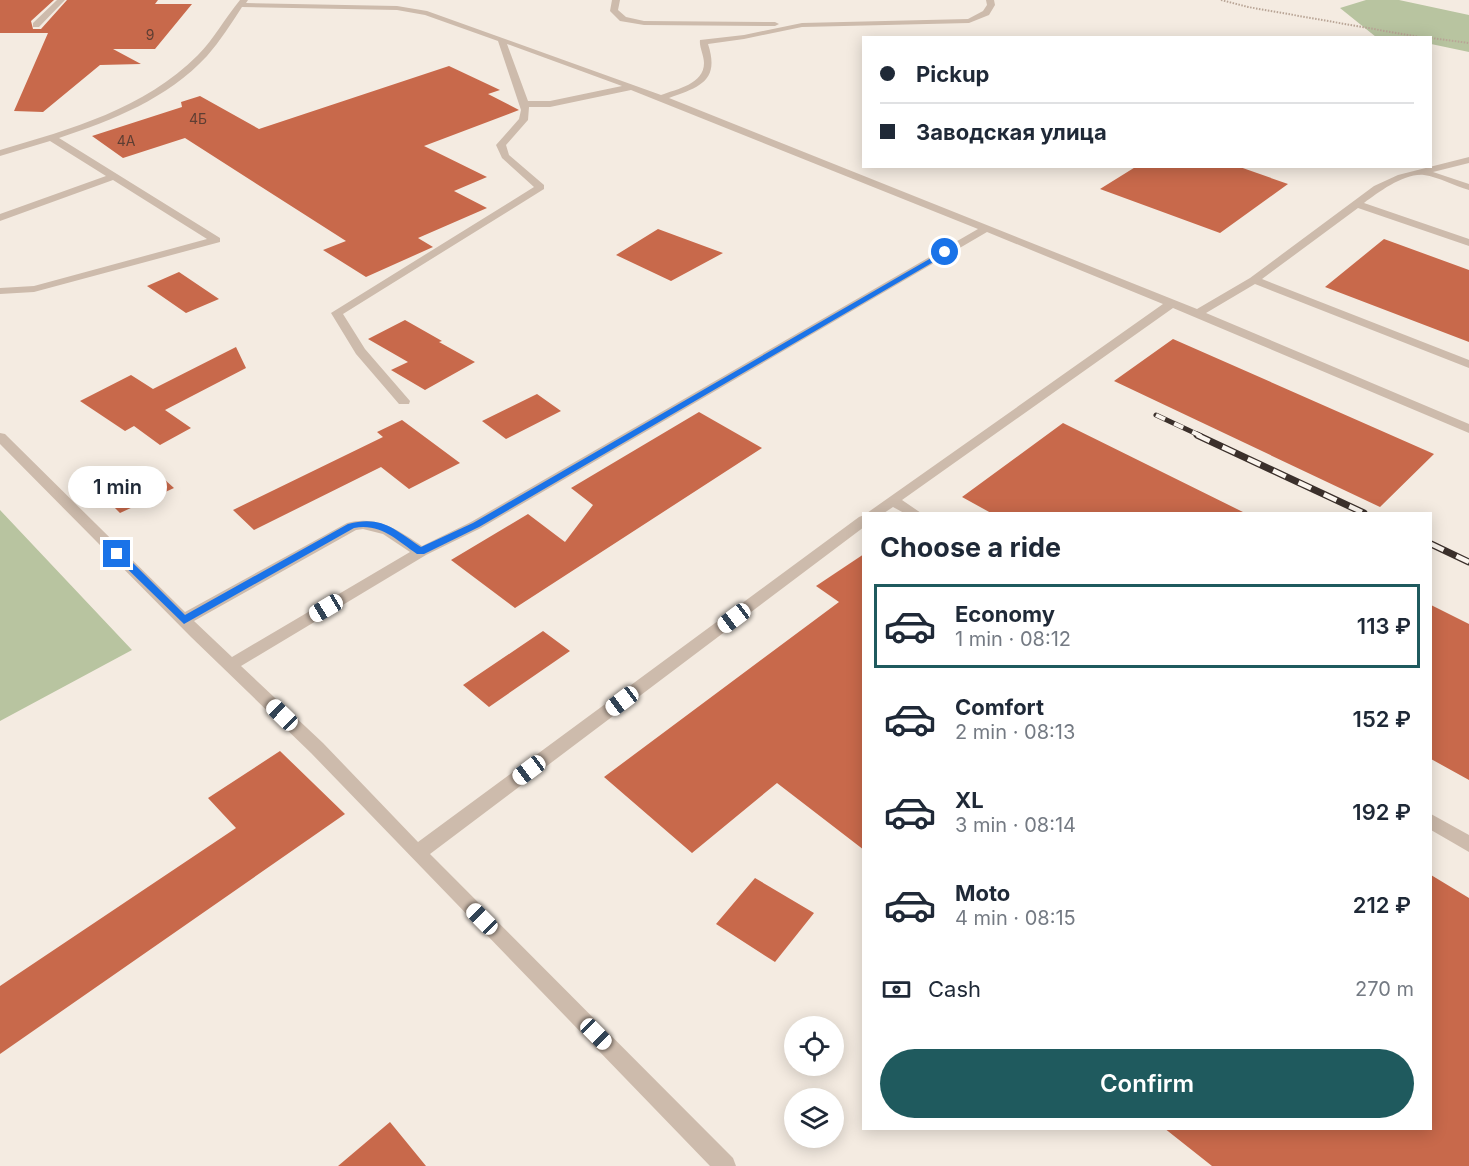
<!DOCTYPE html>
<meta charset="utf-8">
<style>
:root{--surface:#fff;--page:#f2f2f3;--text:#1f2937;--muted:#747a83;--line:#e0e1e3;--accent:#1f5a5e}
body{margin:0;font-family:Inter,sans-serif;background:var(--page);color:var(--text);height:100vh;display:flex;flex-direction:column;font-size:22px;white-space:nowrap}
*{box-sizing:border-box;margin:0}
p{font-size:20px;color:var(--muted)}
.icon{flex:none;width:33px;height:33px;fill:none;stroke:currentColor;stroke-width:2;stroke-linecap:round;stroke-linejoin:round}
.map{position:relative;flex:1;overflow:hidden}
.side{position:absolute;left:862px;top:512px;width:570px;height:618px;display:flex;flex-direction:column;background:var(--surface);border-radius:0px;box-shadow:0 3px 15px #0003}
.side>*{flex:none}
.top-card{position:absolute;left:862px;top:36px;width:570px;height:132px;border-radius:0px;box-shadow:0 3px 15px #0003;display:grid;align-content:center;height:132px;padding:0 18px;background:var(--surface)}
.controls{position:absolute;left:784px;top:1016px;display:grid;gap:12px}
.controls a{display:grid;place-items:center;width:60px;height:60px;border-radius:50%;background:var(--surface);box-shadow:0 3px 15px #0003;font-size:30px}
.end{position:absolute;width:27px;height:27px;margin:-14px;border:8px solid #1a73e8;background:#fff;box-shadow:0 0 0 3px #fff}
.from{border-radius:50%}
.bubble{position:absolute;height:42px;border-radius:21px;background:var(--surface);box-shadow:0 3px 15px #0003;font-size:20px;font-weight:600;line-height:42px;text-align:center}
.car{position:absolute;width:18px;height:36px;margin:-18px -9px;border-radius:8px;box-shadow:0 0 4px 2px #0007;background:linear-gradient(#fff 24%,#345 0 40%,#fff 0 76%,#345 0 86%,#fff 0)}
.top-card b{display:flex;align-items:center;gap:21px;height:57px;font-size:22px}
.top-card b+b{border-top:2px solid var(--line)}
.top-card i{width:15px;height:15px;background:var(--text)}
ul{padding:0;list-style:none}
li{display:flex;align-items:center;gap:18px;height:84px;margin:0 12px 9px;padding:0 6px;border:3px solid transparent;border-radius:0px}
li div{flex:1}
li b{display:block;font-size:22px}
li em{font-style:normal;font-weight:600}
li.active{border-color:var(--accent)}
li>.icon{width:54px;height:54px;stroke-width:1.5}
h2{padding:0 18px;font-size:27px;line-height:72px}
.pay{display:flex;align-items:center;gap:15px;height:66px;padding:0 18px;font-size:22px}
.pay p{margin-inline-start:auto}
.primary-button{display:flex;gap:12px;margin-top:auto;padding:12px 18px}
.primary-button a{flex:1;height:69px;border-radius:36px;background:var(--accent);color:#fff;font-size:24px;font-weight:600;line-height:69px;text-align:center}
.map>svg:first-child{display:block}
.green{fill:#b8c4a0}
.building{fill:#c8694b}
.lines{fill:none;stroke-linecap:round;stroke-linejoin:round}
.path{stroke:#b9a596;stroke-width:2;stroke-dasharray:1.5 1.5;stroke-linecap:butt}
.minor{fill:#cdbbac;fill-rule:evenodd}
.rail-far1-casing{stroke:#3b302b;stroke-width:5}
.rail-casing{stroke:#3b302b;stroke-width:7}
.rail-far1{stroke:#fbf5ee;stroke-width:4;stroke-dasharray:10;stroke-linecap:butt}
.rail{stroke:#fbf5ee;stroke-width:4.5;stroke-dasharray:14;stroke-linecap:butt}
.route{fill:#1a73e8}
.labels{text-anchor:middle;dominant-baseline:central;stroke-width:4.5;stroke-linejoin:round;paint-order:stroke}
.far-number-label{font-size:14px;fill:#5e3e33}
</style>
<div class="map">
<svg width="1469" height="1166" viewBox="0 0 1469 1166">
<rect width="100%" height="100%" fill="#f4ebe1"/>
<path class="green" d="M1366,0h33l70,15v37l-38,-8v-6l-55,-1 -36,-29z
M0,510l132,140 -132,71z"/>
<path class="building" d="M0,0h54l-23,21 2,8h8l26,-29h91l-3,4h37l-37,45h-42l28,15 -41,1 -57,47 -29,-1 34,-78h-48z
M449,66l51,24 -12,4 31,16 -95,36 63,31 -33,14 33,17 -69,30 15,9 -67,30 -43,-27 23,-9 -161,-103 -62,20 -31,-22 90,-29 -1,-5 19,-6 59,33z
M1137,166h100l51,18 -68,49 -120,-44z
M658,229l65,24 -52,28 -55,-26z
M1384,239l85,31v72l-144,-55z
M179,272l40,27 -33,14 -39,-27z
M405,320l37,21 -3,1 36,20 -50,28 -34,-20 17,-8 -40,-23z
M1173,339l261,115 -54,53 -266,-126z
M236,347l10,21 -81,42 26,18 -31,17 -26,-19 -9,5 -45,-30 51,-26 22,14z
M537,394l24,17 -55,28 -24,-18z
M699,412l63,36 -247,160 -64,-48 77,-46 37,28 28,-37 -22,-17z
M402,420l58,43 -51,26 -28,-22 -127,63 -21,-20 150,-73 -6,-5z
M1063,423l182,90h-254l-29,-16z
M154,470l20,18 -54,25 -18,-18z
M864,554v296l-87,-67 -85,70 -88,-76 235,-175 -23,-16z
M1431,605l38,19v156l-38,-21z
M543,631l27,20 -81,56 -26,-22z
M280,751l65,63 -345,240v-68l236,-158 -28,-30z
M1431,875l38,23v268h-257l-48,-38h267z
M755,878l59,35 -39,49 -59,-38z
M390,1122l36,44h-88z"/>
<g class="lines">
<path class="path" d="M1221,0l27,7 177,31
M1431,38l38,5"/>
<path class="minor" d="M57,0h8l-26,27h-6v-4z
M240,0h8l-2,3 151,3 30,5 234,84c16,-6 43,-11 43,-32 0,-8 -5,-16 -4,-23l44,-5 58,-12 166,-4 15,-8 4,-6 -1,-5h8l1,5 -6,10 -20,8 -167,4 -58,12 -36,5c12,37 -8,43 -39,54l528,211 53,-31 124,-92 24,-11 71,-18v6l-36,9 36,12v6c-15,-4 -30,-13 -45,-15 -20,-2 -45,17 -60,28l105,36v7l-111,-38 -96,71 207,81v8l-214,-84 -49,29 263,111v9l-296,-125 -271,192 19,13h-17l-11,-6 -9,6h-17l296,-209 -176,-72 -506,296 -55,27 -185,111 82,77 95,99 441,-325 5,-2v12l-434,327 303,304 3,8h-26l-399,-413 -120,-116 -191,-193v-11l5,1 180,178 162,-89c30,-8 51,7 75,23l49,-24 507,-293 -347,-139 -81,17h-21l-1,13 -22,25 3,10 35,30v4l-201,125 22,35 45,52 -1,3h-10l-43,-50 -25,-41 203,-126 -32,-29 -6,-13 23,-26 2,-9 -23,-69 -73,-26 -28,-5 -155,-3c-11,17 -22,34 -35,49 -40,43 -94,64 -148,82l161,100v4l-186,50 -34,2v-6l34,-2 173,-47 -94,-59 -113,41v-7l106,-38 -56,-35 -50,15v-6c71,-21 144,-41 198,-95 16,-16 27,-37 42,-55zM507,44l115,42 -72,15h-22zM363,529l20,5 27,18 -178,105 -38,-36 162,-91z
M612,0h8l-2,10 8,7 18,4 131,1 4,2 -4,2 -131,-1 -24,-4 -10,-10z
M1431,814l38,21v17l-38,-22z"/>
<g class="rail-far1-casing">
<path id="rail-far1" d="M1156,415l45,21"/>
</g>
<g class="rail-casing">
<path id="rail" d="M1197,435l167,78
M1431,544l38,18"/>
</g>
<use href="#rail-far1" class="rail-far1"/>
<use href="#rail" class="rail"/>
</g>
<path class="route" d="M945,250l2,4 -468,273 -55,27h-7c-21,-14 -36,-31 -63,-26l-170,96 -72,-70 9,-3 64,64 163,-91c34,-9 47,6 73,23l52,-24z"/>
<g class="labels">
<g class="far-number-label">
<text x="150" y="34">9</text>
<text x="198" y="118">4Б</text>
<text x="126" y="140">4А</text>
</g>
</g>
</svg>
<div class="controls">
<a><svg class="icon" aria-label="locate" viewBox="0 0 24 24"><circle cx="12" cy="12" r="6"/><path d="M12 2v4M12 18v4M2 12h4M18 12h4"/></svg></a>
<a><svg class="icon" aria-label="layers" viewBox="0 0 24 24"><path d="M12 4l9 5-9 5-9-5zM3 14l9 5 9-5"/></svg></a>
</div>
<i class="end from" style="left:945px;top:252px"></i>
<i class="end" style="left:117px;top:554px"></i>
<div class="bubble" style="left:68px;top:466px;width:99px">1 min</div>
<i class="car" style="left:326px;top:608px;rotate:239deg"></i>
<i class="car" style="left:734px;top:618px;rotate:233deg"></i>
<i class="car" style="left:622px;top:701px;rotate:233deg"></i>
<i class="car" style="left:282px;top:715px;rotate:314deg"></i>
<i class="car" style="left:529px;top:770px;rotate:233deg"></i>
<i class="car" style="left:482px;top:919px;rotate:315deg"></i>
<i class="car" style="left:596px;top:1034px;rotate:135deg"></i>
<div class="top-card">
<b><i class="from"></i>Pickup</b>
<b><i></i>Заводская улица</b>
</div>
<section class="side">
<h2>Choose a ride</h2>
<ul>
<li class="active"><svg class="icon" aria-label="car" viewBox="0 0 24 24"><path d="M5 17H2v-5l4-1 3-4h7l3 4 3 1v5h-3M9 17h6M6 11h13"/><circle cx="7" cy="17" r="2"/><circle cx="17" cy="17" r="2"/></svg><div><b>Economy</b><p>1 min · 08:12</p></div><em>113 ₽</em></li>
<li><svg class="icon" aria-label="car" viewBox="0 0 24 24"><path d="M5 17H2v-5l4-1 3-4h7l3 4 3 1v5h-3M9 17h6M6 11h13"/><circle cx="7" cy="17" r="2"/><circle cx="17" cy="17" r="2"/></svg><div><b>Comfort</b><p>2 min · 08:13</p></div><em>152 ₽</em></li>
<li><svg class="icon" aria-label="car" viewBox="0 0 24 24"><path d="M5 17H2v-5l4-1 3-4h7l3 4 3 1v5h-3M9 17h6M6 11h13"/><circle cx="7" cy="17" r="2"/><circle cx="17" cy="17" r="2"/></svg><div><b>XL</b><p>3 min · 08:14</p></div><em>192 ₽</em></li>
<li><svg class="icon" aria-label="car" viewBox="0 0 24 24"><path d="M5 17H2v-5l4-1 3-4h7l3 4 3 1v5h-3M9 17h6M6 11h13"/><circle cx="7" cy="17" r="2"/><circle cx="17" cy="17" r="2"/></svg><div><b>Moto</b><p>4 min · 08:15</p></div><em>212 ₽</em></li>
</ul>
<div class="pay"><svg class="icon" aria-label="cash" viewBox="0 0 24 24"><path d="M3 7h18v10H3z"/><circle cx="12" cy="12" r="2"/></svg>Cash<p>270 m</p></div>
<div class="primary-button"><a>Confirm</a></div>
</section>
</div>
